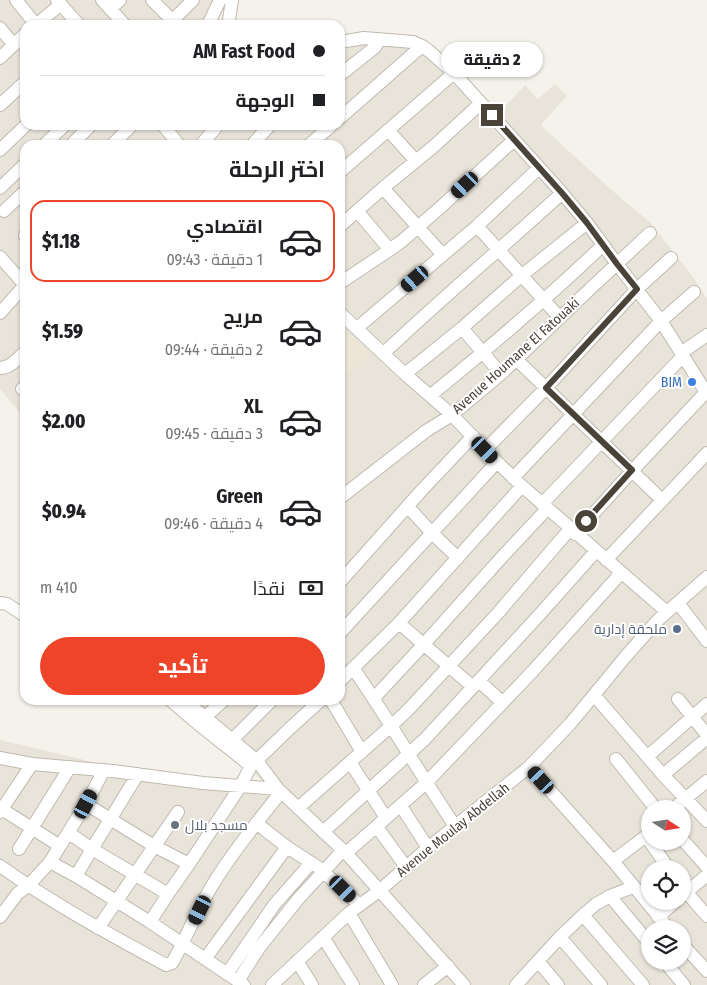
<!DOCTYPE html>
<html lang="ar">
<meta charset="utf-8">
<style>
:root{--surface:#fff;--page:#f2f2f2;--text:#202124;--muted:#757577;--line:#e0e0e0;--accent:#ee442a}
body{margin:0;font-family:"Fira Sans Condensed",Cairo,sans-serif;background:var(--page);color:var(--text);direction:rtl;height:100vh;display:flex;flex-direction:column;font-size:19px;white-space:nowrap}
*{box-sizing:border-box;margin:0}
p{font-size:16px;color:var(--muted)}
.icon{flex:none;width:28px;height:28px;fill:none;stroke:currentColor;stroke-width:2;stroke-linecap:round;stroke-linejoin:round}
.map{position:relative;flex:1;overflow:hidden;direction:ltr}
.drawer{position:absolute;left:20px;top:140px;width:325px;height:565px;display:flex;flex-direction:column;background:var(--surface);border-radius:15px;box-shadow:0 1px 4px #0004;direction:rtl}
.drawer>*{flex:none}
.top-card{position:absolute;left:20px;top:20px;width:325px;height:110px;border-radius:15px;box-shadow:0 1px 4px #0004;direction:rtl;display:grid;align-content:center;height:110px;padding:0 20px;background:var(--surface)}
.needle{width:32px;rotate:102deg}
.tools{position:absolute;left:641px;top:800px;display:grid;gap:10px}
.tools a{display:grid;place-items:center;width:50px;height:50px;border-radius:50%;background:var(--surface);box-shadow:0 1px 4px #0004;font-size:25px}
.end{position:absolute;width:22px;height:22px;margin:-11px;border:6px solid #49433a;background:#fff;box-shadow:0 0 0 2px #fff}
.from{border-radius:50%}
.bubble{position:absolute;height:35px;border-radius:18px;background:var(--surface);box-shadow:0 1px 4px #0004;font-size:16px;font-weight:800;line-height:35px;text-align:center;direction:rtl}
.car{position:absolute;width:15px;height:30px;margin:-15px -8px;border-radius:6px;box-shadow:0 0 4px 1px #0007;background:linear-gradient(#222 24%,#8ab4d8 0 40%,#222 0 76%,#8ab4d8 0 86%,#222 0)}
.top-card b{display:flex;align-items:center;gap:18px;height:48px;font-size:19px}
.top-card b+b{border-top:1px solid var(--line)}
.top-card i{width:12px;height:12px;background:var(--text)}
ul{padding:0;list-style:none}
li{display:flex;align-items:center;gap:15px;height:82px;margin:0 10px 8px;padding:0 10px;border:2px solid transparent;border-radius:15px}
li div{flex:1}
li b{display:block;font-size:19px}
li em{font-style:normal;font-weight:800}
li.active{border-color:var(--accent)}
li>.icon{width:45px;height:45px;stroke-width:1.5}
h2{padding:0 20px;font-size:22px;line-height:60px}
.pay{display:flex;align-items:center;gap:12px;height:55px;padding:0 20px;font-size:19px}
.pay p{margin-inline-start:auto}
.cta{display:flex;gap:10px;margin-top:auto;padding:10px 20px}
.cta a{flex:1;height:58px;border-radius:30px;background:var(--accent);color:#fff;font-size:20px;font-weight:800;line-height:58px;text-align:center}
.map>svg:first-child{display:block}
.residential{fill:#e9e4da;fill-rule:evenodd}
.education{fill:#ede6d7}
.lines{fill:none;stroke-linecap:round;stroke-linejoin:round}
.minor-casing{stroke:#c0baaf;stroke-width:14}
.minor{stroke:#fff;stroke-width:12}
.route{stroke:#49433a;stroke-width:6}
.shop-dot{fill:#3f7fe0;stroke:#fff;stroke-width:2}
.service-dot{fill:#5c6f8a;stroke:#fff;stroke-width:2}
.worship-dot{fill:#6b7280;stroke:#fff;stroke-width:2}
.labels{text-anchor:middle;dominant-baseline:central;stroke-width:4;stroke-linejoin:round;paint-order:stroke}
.street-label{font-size:14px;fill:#49433a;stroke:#fff}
.shop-label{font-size:14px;fill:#366cbe;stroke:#fff;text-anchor:end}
.service-label{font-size:14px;fill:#4e5e75;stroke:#fff;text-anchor:end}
.worship-label{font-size:14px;fill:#5b616d;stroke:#fff;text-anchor:start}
</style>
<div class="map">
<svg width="707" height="985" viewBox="0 0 707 985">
<rect width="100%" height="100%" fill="#f5f2ec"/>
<path class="residential" d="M0,0h223l-13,25h-185v100h315v-75l29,-7h47l33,36 42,43 34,-37 13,14 17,-15 12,12 -26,29 22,21 61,55 26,21 44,56 13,21v686h-707v-245l77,18 100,28 104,11 -111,-97h170v-555h-315v274l-25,-30zM650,809h32v32h-32zM650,869h32v32h-32zM650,929h32v32h-32z"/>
<path class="education" d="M340,327l31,27 -31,25z"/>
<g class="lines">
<g class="minor-casing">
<path id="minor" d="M16,0l20,25
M57,0l22,25
M102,0l23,25
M152,0l20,20
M110,9l10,-9
M36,25l25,-21
M168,25l25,-25
M208,25l12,-25
M231,25l-2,-5 3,-20
M0,28l14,17
M340,42l24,-4 49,4 9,4 7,5 25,22 108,120 25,30 30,41 44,57 46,73
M0,58l25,-24
M340,75l34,-27 2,-2 3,-7
M0,105l25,-23
M340,118l82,-72
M163,125l16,20
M388,130l28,31
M44,145l21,-20
M71,145l20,-20
M112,145l20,-20
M201,145l17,-20
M252,145l18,-20
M309,145l23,-20
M0,150l26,-25
M340,172l114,-99
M0,188l25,-24
M383,188l60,67
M4,211l21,-20
M357,211l33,39
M340,226l43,-38 50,-41 48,-44
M477,226l83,92
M25,235v1
M0,257l25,28
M340,283l48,-32 14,-10 41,-36 71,-65
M0,313l25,-28
M340,313l65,61 47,41 45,47 25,24 145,126
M357,328l120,-102 62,-58
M462,328l39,46
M384,353c58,-55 119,-106 178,-160
M681,353l26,-18
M517,360l145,140
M0,368c10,0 17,-9 25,-16
M405,374l57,-46 59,-52 66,-53
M22,389l3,-3
M431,395c59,-48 117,-97 172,-150
M485,450l61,-62 91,-99 34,-31
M513,478l148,-157 33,-29
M340,498l86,-67 26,-16 49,-41 90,-86 59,-55
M542,504l141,-148
M408,507l24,26 26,25
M575,534l57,-63 74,-79
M606,560l101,-107
M340,582l82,-92 51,-54
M0,603l7,1 18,12
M678,603l29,38
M399,623l74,64
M340,633l157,-171
M353,668c36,52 67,106 102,158
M340,681l59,-58 123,-137
M479,681l24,22
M594,695l69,80 44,46
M374,698l50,-54 78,-87 45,-48
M678,699l29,36
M170,700l27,23 54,43
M183,700l22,17 52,44 21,28 69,65 117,131
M331,700l31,52
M205,717l19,-17
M233,739l39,-39
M648,756l59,-52
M0,758l32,6 81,7 90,12 75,6
M616,759l40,50
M350,762l36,56
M529,767l84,94 56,68
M663,775l44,-37
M86,804l68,42 35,18
M401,806l27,42
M0,808l60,38
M298,808l93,-82 17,-16 90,-97 72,-84
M673,809l34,-28
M0,812l32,-48
M256,823l31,24 37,24 -1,1 20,17 16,16
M377,827l29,40
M323,832l102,-93 116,-126 55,-62
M69,833l23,16 76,45
M646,836l23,33
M682,839l25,28
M19,849l51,-82
M346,853l80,-70 106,-111 89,-99
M613,861l33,-25 4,-4
M50,862l26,14 74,46 94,63
M0,866c53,38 109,68 166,99l6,-2c15,-26 26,-56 43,-82 19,-31 43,-60 66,-89
M324,871l19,-21
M76,876l16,-27 46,-75
M682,887l25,29
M610,896l40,48
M682,896l25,-21
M349,913l43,72
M583,915l60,70
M0,917l18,-24 10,-7 22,-24 36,-58 18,-34
M658,917l18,-16
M150,922l18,-28 21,-30 51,-77 11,-21 37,-36 33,-30
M98,928l80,-116
M323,937l30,48
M560,937l41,48
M682,944l25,27
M205,959l82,-112
M297,961l15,24
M538,961l20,24
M664,961l20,24
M227,974l47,-69 37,-42
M238,981l21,-33 40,-50 24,-26
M272,985l77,-72 30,-22 49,-43 101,-81 41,-43 56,-68 32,-36 49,-43
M424,985l24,-19
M516,985l44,-48 23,-22 13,-11 14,-8 23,-9"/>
</g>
<use href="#minor" class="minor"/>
</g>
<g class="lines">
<path class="route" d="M492,115l70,78 25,30 30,41 20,25 -91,99 86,82 -46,51"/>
</g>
<circle class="shop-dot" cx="692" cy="382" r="5"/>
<circle class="service-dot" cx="677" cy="629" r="5"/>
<circle class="worship-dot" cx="175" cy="825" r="5"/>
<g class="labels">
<g class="street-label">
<text transform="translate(516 356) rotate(-42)">Avenue Houmane El Fatouaki</text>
<text transform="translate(453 830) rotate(-39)">Avenue Moulay Abdellah</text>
</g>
<g class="shop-label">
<text x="682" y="382">BIM</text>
</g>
<g class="service-label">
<text x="667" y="629">ملحقة إدارية</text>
</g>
<g class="worship-label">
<text x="185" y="825">مسجد بلال</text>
</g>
</g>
</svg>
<div class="tools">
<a><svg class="needle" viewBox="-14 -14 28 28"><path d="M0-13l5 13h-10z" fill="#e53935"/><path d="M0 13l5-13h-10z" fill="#757577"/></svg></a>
<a><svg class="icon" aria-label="locate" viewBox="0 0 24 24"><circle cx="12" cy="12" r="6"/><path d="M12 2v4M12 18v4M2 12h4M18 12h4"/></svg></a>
<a><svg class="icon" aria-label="layers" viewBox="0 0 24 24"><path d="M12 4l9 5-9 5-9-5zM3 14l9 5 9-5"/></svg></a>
</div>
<i class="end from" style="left:586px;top:521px"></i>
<i class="end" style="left:492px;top:115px"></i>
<div class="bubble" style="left:441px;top:42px;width:102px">2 دقيقة</div>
<i class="car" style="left:465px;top:185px;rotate:227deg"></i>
<i class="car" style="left:415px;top:279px;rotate:229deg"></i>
<i class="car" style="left:485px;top:450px;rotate:136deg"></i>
<i class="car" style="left:541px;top:780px;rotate:318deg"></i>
<i class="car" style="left:86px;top:804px;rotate:28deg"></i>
<i class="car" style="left:343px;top:889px;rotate:135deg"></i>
<i class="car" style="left:200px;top:910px;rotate:206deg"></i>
<div class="top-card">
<b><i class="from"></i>AM Fast Food</b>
<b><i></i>الوجهة</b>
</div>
<section class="drawer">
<h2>اختر الرحلة</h2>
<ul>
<li class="active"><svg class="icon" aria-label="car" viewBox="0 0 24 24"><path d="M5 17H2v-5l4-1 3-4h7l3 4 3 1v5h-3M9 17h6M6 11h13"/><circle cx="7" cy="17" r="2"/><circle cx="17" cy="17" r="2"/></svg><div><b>اقتصادي</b><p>1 دقيقة · 09:43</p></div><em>$1.18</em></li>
<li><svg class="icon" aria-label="car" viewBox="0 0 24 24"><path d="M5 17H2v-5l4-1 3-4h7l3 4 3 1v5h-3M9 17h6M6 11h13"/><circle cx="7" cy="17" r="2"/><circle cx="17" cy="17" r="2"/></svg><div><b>مريح</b><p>2 دقيقة · 09:44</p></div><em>$1.59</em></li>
<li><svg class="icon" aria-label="car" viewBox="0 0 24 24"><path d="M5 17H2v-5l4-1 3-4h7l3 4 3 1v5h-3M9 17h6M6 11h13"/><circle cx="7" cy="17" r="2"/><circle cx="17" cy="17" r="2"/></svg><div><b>XL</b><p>3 دقيقة · 09:45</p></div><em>$2.00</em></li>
<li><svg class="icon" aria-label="car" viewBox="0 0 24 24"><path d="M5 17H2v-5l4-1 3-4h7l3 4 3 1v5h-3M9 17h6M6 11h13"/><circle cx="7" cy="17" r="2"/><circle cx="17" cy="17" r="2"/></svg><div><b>Green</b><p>4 دقيقة · 09:46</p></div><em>$0.94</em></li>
</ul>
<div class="pay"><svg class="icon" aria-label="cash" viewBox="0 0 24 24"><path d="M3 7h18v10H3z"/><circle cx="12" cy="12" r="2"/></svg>نقدًا<p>410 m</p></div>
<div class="cta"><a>تأكيد</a></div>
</section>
</div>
